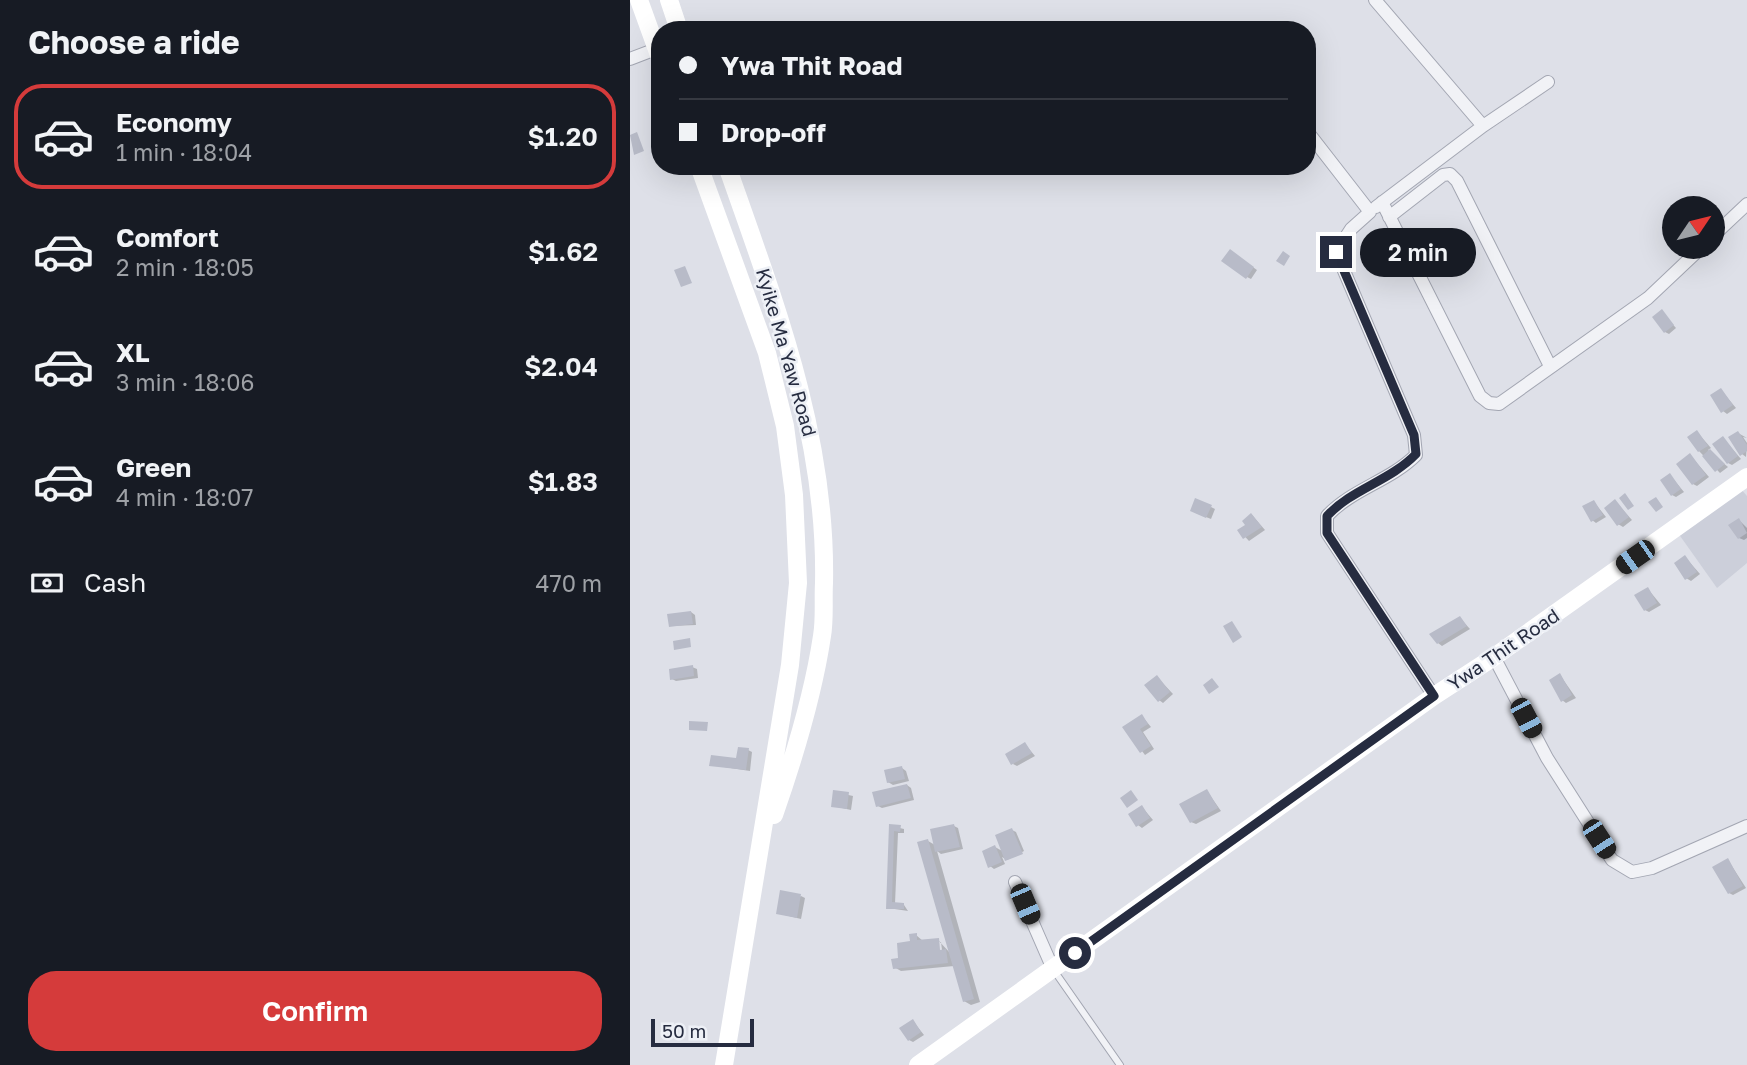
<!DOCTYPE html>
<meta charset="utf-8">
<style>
:root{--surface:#171b24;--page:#20242c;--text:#f1f3f6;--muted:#9ea1a6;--line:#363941;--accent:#d53b3b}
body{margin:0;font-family:"Golos Text",sans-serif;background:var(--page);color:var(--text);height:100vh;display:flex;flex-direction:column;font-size:26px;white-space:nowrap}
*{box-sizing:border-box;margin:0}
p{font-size:23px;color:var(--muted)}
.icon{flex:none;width:38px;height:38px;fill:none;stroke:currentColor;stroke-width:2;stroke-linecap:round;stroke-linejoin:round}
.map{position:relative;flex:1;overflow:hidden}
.drawer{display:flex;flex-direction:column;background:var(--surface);width:630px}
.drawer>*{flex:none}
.banner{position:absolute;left:21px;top:21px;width:665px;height:154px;border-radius:28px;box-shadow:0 7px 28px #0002;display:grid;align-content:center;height:154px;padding:0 28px;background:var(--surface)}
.needle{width:46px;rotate:55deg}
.fabs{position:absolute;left:1032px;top:196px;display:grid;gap:14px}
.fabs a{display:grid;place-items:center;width:63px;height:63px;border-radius:50%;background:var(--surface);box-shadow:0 7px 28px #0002;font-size:35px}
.scale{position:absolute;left:21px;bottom:18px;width:103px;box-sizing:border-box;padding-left:7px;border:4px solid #262c40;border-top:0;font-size:19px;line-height:24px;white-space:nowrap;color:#262c40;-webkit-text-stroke:5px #edf0f6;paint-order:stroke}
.end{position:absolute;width:32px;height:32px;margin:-16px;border:9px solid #262c40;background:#fff;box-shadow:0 0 0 4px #fff}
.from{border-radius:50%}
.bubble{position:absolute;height:49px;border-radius:24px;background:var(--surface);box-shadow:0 7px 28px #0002;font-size:23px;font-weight:600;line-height:49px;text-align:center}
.car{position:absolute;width:21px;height:42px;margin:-21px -10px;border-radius:9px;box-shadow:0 0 5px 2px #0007;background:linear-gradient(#222 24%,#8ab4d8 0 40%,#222 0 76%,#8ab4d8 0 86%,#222 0)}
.banner b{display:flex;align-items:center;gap:24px;height:66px;font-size:26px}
.banner b+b{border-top:2px solid var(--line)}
.banner i{width:18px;height:18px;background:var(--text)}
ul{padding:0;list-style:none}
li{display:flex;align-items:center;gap:21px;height:105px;margin:0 14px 10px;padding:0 14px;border:4px solid transparent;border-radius:28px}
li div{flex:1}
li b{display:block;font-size:26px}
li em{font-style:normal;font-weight:600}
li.selected{border-color:var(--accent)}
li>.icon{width:63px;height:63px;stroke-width:1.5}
h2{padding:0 28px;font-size:32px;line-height:84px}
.pay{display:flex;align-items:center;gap:18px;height:77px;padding:0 28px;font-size:26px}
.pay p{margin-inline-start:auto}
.action{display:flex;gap:14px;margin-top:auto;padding:14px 28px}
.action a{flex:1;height:80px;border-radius:28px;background:var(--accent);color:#fff;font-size:28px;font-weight:600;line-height:80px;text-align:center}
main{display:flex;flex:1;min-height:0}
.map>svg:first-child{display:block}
.built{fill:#cccfda}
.shadow{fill:#0003;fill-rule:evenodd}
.building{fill:#b8bbc8}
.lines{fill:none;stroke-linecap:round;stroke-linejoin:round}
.lane-casing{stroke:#a3a6b2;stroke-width:8}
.street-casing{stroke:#a3a6b2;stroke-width:14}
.lane{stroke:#f1f2f6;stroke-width:6}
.street{stroke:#f1f2f6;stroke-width:12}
.secondary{stroke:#fff;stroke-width:18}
.route{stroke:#262c40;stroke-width:9}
.labels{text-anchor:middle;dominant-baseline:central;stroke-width:5;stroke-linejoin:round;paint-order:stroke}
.street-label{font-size:19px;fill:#262c40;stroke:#edf0f6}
</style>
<main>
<section class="drawer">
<h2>Choose a ride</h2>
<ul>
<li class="selected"><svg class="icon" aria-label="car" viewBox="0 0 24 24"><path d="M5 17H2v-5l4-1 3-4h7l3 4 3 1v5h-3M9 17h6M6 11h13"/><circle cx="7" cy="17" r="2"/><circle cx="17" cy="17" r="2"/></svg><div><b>Economy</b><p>1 min · 18:04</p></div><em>$1.20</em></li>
<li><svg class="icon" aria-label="car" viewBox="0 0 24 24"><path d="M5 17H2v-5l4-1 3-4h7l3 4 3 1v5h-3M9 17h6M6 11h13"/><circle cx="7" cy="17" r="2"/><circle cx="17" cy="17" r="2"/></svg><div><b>Comfort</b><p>2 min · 18:05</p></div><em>$1.62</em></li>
<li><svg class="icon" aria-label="car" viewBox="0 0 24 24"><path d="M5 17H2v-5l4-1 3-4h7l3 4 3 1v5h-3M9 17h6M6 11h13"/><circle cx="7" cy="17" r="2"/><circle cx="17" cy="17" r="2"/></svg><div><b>XL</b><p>3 min · 18:06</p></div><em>$2.04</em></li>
<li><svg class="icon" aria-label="car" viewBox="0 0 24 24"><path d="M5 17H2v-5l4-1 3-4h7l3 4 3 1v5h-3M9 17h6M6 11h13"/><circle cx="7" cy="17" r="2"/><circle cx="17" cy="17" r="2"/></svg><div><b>Green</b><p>4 min · 18:07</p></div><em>$1.83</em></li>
</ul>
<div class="pay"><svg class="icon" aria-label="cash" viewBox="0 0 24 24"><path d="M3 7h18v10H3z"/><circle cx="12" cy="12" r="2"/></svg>Cash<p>470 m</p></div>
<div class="action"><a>Confirm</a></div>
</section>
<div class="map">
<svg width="1117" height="1065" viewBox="0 0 1117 1065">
<rect width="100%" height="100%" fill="#dee0e8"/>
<path class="built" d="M1110,488l7,8v67l-30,25 -39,-55z"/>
<path class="shadow" d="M600,251l27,19 -6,9 -4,-2z
M1032,312l14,16 -7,6 -4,-2z
M1091,390l15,18 -9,6 -4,-3z
M1067,432l14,16 -3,2 20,17 -8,6 -21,-22z
M1108,433l9,5 -4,-1 4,6 -1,14 -4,-3z
M1093,438l18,21 -9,6 -4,-2z
M1060,455l19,22 -12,9 -4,-2z
M1040,475l14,17 -8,5 -4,-2z
M985,501l17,19 -9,7 -5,-3z
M964,502l12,15 -10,6 -4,-3z
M581,507l4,2 -4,10 -15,-6z
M622,515l13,15 -16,11 -10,-11 8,-5z
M1109,520l8,8v10l-3,2 -5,-2z
M1055,557l15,17 -9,7 -5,-3z
M1018,589l13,16 -12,7 -4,-2z
M61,612l4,3 1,10 -25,1z
M830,618l10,11 -28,17 -4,-3z
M62,667l5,2 1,9 -22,3 -4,-2z
M930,675l16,23 -10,5 -4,-3z
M527,677l16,17 -10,9 -4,-3z
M512,716l9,11 -8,5 11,17 -9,6 -21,-28z
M395,744l10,12 -18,10 -4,-2z
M118,750l4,2 -2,19 -39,-6 27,-5z
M272,768l4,3 3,10 -16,4 -5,-3z
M277,785l4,3 3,12 -32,8 -4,-2z
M577,791l14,20 -25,13 -5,-2z
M205,792l18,4 -2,14 -18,-4z
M512,807l11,13 -11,8 -4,-3z
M261,826l13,3v4h-6l-3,71 9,1 4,6 -20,-3z
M324,826l4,2 5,21 -22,5 -4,-3 43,151 -9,3 -7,-4 -10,-35 -53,5 -7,-4 22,-32 7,6 15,-1 13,14 -23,-113 7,4zM307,942h4l2,16h-3z
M382,830l4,2 8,19 -17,9 -5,-3 3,7 -11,5 -4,-3 5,-19 9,5z
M1098,860l18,28 -13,7 -4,-2z
M171,896l4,2 -4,21 -24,-6z
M283,1021l11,14 -11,7 -4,-2z"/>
<path class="building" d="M7,132l7,19 -10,4 -4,-20z
M600,249l24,18 -8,12 -25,-18z
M653,251l7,5 -6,10 -8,-5z
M55,266l7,17 -11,4 -7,-17z
M1032,309l12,16 -10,8 -12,-16z
M1091,388l12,17 -12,8 -11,-18z
M1067,430l11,16 -10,6 -11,-15z
M1108,431l9,14v6l-7,5 -12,-19z
M1093,436l15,20 -11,8 -15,-20z
M1080,449l15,15 -10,8 -13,-16z
M1060,453l16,22 -14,10 -16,-21z
M1040,473l11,16 -10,7 -11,-16z
M995,493l9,13 -6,4 -9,-12z
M1026,497l7,10 -7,5 -8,-10z
M565,498l17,7 -6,13 -16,-7z
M985,499l14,18 -12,9 -13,-18z
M964,500l9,15 -12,7 -9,-16z
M621,513l11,14 -19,12 -6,-9 8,-5 -3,-4z
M1109,518l8,15 -9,6 -10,-14z
M1055,555l12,17 -12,8 -11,-17z
M1018,587l9,16 -13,8 -10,-16z
M61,611l2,13 -24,3 -2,-13z
M830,616l7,10 -30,18 -8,-10z
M602,621l10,16 -9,6 -10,-17z
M60,638l1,9 -17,3 -1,-9z
M63,665l1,11 -24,4 -1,-11z
M930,673l12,22 -11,7 -12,-22z
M527,675l13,17 -12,10 -14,-17z
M582,678l7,9 -10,7 -6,-9z
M512,714l6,10 -8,5 11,17 -11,7 -18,-26z
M59,721l19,1 -1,9 -18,-1z
M395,742l7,11 -21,12 -6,-11z
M108,747l11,1 -3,22 -37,-4 2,-11 25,3z
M272,766l3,13 -18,4 -3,-13z
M277,784l4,14 -35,9 -4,-15z
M577,789l11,19 -28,15 -11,-19z
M203,790l16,2 -2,17 -16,-2z
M501,790l7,10 -11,8 -7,-10z
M512,805l8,13 -14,9 -8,-13z
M259,824l12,1 -1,7 -6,-1 -2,71 12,1v6h-18z
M324,824l6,23 -25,5 -5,-23z
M382,828l11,26 -18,7 -10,-26z
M298,839l46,160 -11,3 -46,-160z
M365,845l7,17 -14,6 -6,-17z
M1098,858l15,28 -15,8 -16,-27z
M150,890l21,4 -4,24 -21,-4z
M287,933v7l22,-2 1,12 6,-1 2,14 -55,6 -2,-10 7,-1 -1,-15 13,-2 -1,-7z
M283,1019l8,13 -13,9 -9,-13z"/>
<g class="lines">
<g class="lane-casing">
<path id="lane" d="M423,969l67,96"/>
</g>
<g class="street-casing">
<path id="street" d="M745,0l108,126
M0,59l26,-10
M677,131l63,81 -19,17 -15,23 78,183 2,20c-26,26 -64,34 -89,61v17l107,163
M752,202l98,194 9,7 10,1 149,-106 54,-51
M746,207l107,-81 65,-44
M759,217l54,-42 7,-1 7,7 93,185
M1083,236l34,-32
M864,657l53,101 65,102 20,12 20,-4 95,-42
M385,882l38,87"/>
</g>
<use href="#lane" class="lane"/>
<use href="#street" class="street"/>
<path class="secondary" d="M9,0l21,58
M39,0l10,30
M69,166l68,187 18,73 9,69 4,88 -8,82 -66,400
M97,166c48,137 100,270 97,417 -1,17 1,36 -2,53 -9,60 -28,122 -48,179
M288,1065l516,-369 60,-39 253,-180"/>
</g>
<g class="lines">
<path class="route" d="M445,953l359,-257 -107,-163v-17c25,-27 63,-35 89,-62l-2,-19 -78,-183"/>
</g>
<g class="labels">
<g class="street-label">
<text transform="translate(157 352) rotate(74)">Kyike Ma Yaw Road</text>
<text transform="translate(873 649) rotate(-34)">Ywa Thit Road</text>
</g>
</g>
</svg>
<div class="fabs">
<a><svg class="needle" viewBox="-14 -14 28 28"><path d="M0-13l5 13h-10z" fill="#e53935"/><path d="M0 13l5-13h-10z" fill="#9ea1a6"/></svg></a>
</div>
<div class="scale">50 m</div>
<i class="end from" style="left:445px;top:953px"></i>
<i class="end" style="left:706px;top:252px"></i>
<div class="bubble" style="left:730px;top:228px;width:116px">2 min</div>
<i class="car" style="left:1005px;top:557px;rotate:235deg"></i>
<i class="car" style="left:896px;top:718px;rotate:152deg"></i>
<i class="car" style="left:969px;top:839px;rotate:147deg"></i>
<i class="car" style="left:395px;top:904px;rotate:157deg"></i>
<div class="banner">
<b><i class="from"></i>Ywa Thit Road</b>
<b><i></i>Drop-off</b>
</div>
</div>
</main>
